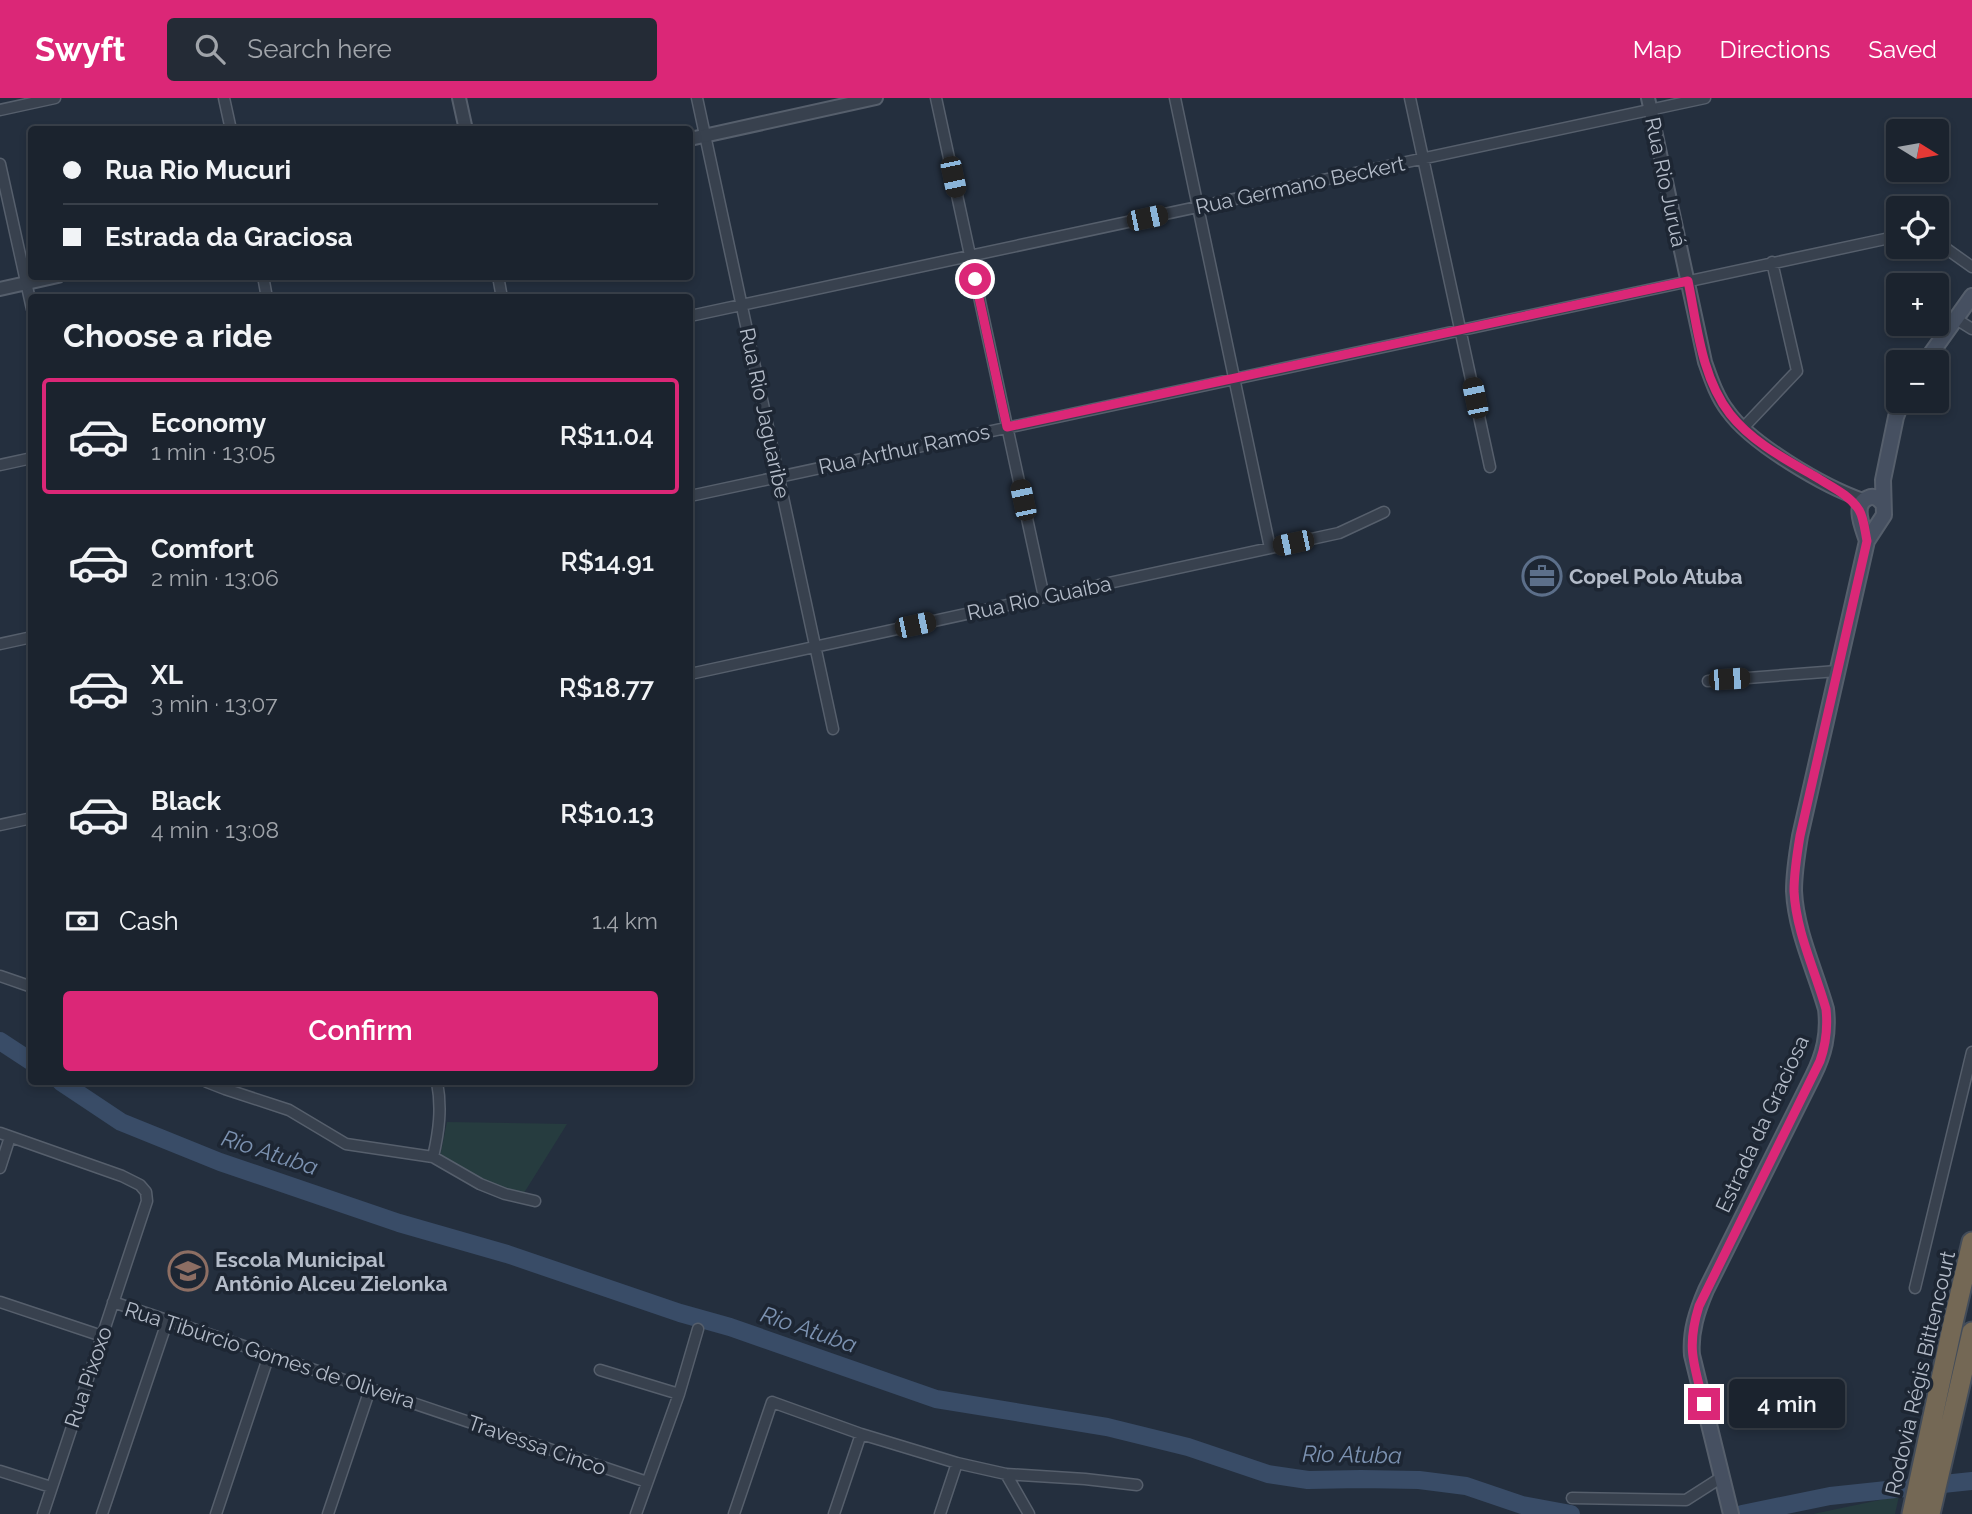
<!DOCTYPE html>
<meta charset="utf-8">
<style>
:root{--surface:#1b232e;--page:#242b36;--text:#f1f3f6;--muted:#a0a4aa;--line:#39404a;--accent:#db2777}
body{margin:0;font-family:Raleway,sans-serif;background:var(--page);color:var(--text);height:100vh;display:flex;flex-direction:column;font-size:26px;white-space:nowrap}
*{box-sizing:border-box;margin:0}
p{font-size:23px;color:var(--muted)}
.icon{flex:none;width:38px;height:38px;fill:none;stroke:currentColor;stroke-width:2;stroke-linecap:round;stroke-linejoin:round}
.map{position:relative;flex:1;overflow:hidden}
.sheet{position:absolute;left:28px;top:196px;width:665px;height:791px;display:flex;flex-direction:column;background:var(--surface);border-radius:7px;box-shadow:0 4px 10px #0003,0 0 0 2px var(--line)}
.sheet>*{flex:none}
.top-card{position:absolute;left:28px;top:28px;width:665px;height:154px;border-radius:7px;box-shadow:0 4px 10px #0003,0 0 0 2px var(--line);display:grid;align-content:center;height:154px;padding:0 35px;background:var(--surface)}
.needle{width:46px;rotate:101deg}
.controls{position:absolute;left:1886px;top:21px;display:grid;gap:14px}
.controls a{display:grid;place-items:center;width:63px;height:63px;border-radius:7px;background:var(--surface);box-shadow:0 4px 10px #0003,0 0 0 2px var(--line);font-size:35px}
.end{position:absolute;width:32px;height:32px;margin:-16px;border:9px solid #db2777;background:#fff;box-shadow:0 0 0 4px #fff}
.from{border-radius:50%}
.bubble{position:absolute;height:49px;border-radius:7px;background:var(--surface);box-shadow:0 4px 10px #0003,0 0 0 2px var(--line);font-size:23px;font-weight:600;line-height:49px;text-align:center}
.car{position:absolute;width:21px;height:42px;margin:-21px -10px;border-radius:9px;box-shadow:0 0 5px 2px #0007;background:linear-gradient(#222 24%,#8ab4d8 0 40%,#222 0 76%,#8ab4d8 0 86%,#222 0)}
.top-card b{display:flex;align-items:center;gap:24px;height:66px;font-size:26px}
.top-card b+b{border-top:2px solid var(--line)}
.top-card i{width:18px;height:18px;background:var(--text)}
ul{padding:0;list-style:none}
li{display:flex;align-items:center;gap:21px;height:116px;margin:0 14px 10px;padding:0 21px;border:4px solid transparent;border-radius:7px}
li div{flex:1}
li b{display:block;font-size:26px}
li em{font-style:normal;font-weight:600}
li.on{border-color:var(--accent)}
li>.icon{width:63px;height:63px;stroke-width:1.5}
h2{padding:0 35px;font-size:32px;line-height:84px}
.pay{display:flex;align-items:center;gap:18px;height:77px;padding:0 35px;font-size:26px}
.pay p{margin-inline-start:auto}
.button{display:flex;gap:14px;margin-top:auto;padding:14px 35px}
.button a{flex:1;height:80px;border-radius:7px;background:var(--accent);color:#fff;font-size:28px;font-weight:600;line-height:80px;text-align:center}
header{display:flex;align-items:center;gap:42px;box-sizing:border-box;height:98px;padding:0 35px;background:var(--accent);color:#fff}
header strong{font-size:33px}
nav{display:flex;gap:38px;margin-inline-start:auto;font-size:24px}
.search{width:490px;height:63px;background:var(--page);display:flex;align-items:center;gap:18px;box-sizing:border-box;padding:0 24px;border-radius:7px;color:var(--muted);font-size:26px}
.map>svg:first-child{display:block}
.green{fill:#263c3f}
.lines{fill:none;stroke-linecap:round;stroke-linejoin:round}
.river{stroke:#394c67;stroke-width:18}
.minor-casing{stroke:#565f6c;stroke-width:13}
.tertiary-casing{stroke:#565f6c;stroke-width:16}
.secondary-casing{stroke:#565f6c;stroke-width:18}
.motorway-casing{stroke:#434c59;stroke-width:23}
.minor{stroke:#38414e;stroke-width:10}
.tertiary{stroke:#38414e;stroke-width:12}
.secondary{stroke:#465061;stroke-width:14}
.motorway{stroke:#746855;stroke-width:19}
.route{stroke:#db2777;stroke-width:9}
.labels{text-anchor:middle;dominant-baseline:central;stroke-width:7;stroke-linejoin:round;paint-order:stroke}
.street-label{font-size:21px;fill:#b4bcc9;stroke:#1d2633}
.poi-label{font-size:21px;font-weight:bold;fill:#b4bcc9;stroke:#1d2633;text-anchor:start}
.water-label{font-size:23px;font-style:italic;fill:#7c92b1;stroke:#1d2633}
</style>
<header>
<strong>Swyft</strong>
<div class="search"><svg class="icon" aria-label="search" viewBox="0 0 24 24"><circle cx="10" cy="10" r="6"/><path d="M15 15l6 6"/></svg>Search here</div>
<nav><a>Map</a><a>Directions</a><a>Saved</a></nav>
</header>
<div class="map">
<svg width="1972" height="1416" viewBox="0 0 1972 1416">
<rect width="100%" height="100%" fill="#242f3e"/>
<path class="green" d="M447,1024l120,2 -43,69c-31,-7 -57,-21 -84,-36z
M1899,1398l-4,18h-82z"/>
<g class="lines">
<path class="river" d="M0,943l32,21
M61,984l60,40 99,40 179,61 108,31 173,59 50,14 206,72 171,28 81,20 80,27 40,6 53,-1 58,1 47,6 56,19 49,9
M1742,1416l88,-18 142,-15"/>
<g class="minor-casing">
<path id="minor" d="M224,0l7,32
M697,0l136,631
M936,0l108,499
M1175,0l95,450
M1410,0l80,369
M0,12l55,-12
M0,66l32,145
M1937,144l35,25
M263,178l4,22
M498,178l4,22
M690,218l1015,-218
M1956,221l16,10
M1743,330l54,-57 -25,-109
M0,367l32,-7
M690,398l1209,-260
M0,546l32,-7
M690,576l649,-141 45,-21
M1708,583l129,-10
M0,727l32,-7
M0,878l32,11
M207,984l18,7 64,21 57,34 87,13 47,27 25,10 30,7
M0,1035l122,43 18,9 6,7 1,9 -104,313
M433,1059c6,-26 9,-49 4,-75
M0,1070l10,-31
M1915,1190l57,-236
M0,1204l102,34
M113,1204l534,180
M600,1272l79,24
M0,1373l51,16
M1006,1376l23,40
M1572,1400l114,2 36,-23
M102,1416l66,-195
M216,1416l53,-159
M328,1416l42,-125
M636,1416l43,-120 19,-65
M734,1416l38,-112 89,32 96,29 49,11 79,5 52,6
M834,1416l27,-80
M940,1416l17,-51"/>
</g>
<g class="tertiary-casing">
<path id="tertiary" d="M459,0l7,32
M1648,0l57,264c6,17 12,35 23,49 23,33 97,76 135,89
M690,41l186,-41
M0,191l58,-13"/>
</g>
<g class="secondary-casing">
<path id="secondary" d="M1925,264l47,-66
M1867,443c-3,-11 -16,-37 1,-43 6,-3 11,1 15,6
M1731,1416l-39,-159c-2,-23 5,-44 14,-65l107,-214c11,-22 16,-42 13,-67 -11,-39 -30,-77 -32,-118 0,-19 3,-37 6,-55l67,-295 17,-26 -1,-35 13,-63 6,-16"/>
</g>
<g class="motorway-casing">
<path id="motorway" d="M1912,1416l41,-191 19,-81
M1930,1416l42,-182"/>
</g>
<use href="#minor" class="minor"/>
<use href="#tertiary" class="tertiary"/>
<use href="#secondary" class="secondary"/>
<use href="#motorway" class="motorway"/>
</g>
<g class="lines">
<path class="route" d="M975,181l32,148 681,-146c9,43 13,96 42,133 22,28 55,45 86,63 14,9 34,18 43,33 5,8 6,22 8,31l-67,295c-3,18 -6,36 -6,55 2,41 21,79 32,118 2,19 0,35 -6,52l-121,245c-13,42 -5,58 5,98"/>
</g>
<defs>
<g id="office-ring" transform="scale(2.0125)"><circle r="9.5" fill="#1d2633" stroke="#5c6f8a" stroke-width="1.5"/><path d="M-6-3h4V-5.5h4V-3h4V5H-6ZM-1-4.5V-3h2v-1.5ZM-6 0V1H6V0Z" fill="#5c6f8a"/></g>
<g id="school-ring" transform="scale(2.0125)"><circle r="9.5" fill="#1d2633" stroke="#8d6e63" stroke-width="1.5"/><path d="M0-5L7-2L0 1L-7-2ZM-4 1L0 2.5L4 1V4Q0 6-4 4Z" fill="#8d6e63"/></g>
</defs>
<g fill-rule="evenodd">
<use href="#office-ring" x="1542" y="478"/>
<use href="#school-ring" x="188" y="1173"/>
</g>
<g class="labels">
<g class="street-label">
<text transform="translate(1666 84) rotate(78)">Rua Rio Juruá</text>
<text transform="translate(1300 87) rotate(-12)">Rua Germano Beckert</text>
<text transform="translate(765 315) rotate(78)">Rua Rio Jaguaribe</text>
<text transform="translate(904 351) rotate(-12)">Rua Arthur Ramos</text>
<text transform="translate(1039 500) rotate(-12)">Rua Rio Guaíba</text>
<text transform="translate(1762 1026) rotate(-65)">Estrada da Graciosa</text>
<text transform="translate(270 1257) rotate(18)">Rua Tibúrcio Gomes de Oliveira</text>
<text transform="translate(1920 1275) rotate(-77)">Rodovia Régis Bittencourt</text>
<text transform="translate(88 1279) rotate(-71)">Rua Pixoxo</text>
<text transform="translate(537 1347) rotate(19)">Travessa Cinco</text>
</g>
<g class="poi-label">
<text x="1569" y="478">Copel Polo Atuba</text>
<text x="215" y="1161">Escola Municipal<tspan x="215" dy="24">Antônio Alceu Zielonka</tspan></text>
</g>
<g class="water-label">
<text transform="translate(270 1054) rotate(18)">Rio Atuba</text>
<text transform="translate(809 1231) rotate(19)">Rio Atuba</text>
<text transform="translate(1352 1356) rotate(1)">Rio Atuba</text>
</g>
</g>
</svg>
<div class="controls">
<a><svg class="needle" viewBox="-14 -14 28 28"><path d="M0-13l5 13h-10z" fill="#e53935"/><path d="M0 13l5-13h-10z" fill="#a0a4aa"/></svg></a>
<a><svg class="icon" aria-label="locate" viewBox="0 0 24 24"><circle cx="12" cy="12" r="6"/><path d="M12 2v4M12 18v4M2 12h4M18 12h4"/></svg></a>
<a>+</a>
<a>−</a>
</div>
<i class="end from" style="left:975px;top:181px"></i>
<i class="end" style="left:1704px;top:1306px"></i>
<div class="bubble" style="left:1729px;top:1281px;width:116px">4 min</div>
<i class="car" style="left:953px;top:79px;rotate:168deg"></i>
<i class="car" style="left:1147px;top:120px;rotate:78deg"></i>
<i class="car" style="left:1475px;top:300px;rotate:348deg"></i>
<i class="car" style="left:1023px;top:402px;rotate:348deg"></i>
<i class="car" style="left:1293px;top:445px;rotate:258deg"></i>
<i class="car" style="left:915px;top:527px;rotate:78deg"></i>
<i class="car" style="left:1729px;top:581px;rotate:86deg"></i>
<div class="top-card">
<b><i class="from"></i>Rua Rio Mucuri</b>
<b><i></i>Estrada da Graciosa</b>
</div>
<section class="sheet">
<h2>Choose a ride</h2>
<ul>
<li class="on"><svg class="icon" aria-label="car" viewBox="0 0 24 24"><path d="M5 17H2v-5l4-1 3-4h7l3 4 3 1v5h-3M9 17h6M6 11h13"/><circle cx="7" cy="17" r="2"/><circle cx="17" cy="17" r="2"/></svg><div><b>Economy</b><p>1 min · 13:05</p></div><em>R$11.04</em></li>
<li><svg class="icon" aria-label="car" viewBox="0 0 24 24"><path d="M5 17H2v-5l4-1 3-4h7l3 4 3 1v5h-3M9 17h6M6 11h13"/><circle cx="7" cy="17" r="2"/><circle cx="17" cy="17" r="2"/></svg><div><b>Comfort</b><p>2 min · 13:06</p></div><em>R$14.91</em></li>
<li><svg class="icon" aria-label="car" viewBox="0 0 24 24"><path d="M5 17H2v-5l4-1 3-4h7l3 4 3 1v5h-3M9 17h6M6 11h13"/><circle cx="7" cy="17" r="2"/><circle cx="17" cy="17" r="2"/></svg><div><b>XL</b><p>3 min · 13:07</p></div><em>R$18.77</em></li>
<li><svg class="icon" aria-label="car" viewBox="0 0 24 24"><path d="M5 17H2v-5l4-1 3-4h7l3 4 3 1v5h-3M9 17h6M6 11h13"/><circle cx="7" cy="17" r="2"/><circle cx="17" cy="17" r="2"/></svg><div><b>Black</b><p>4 min · 13:08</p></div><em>R$10.13</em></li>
</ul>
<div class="pay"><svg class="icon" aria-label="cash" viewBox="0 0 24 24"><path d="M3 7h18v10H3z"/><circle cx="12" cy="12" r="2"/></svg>Cash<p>1.4 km</p></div>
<div class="button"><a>Confirm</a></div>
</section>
</div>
